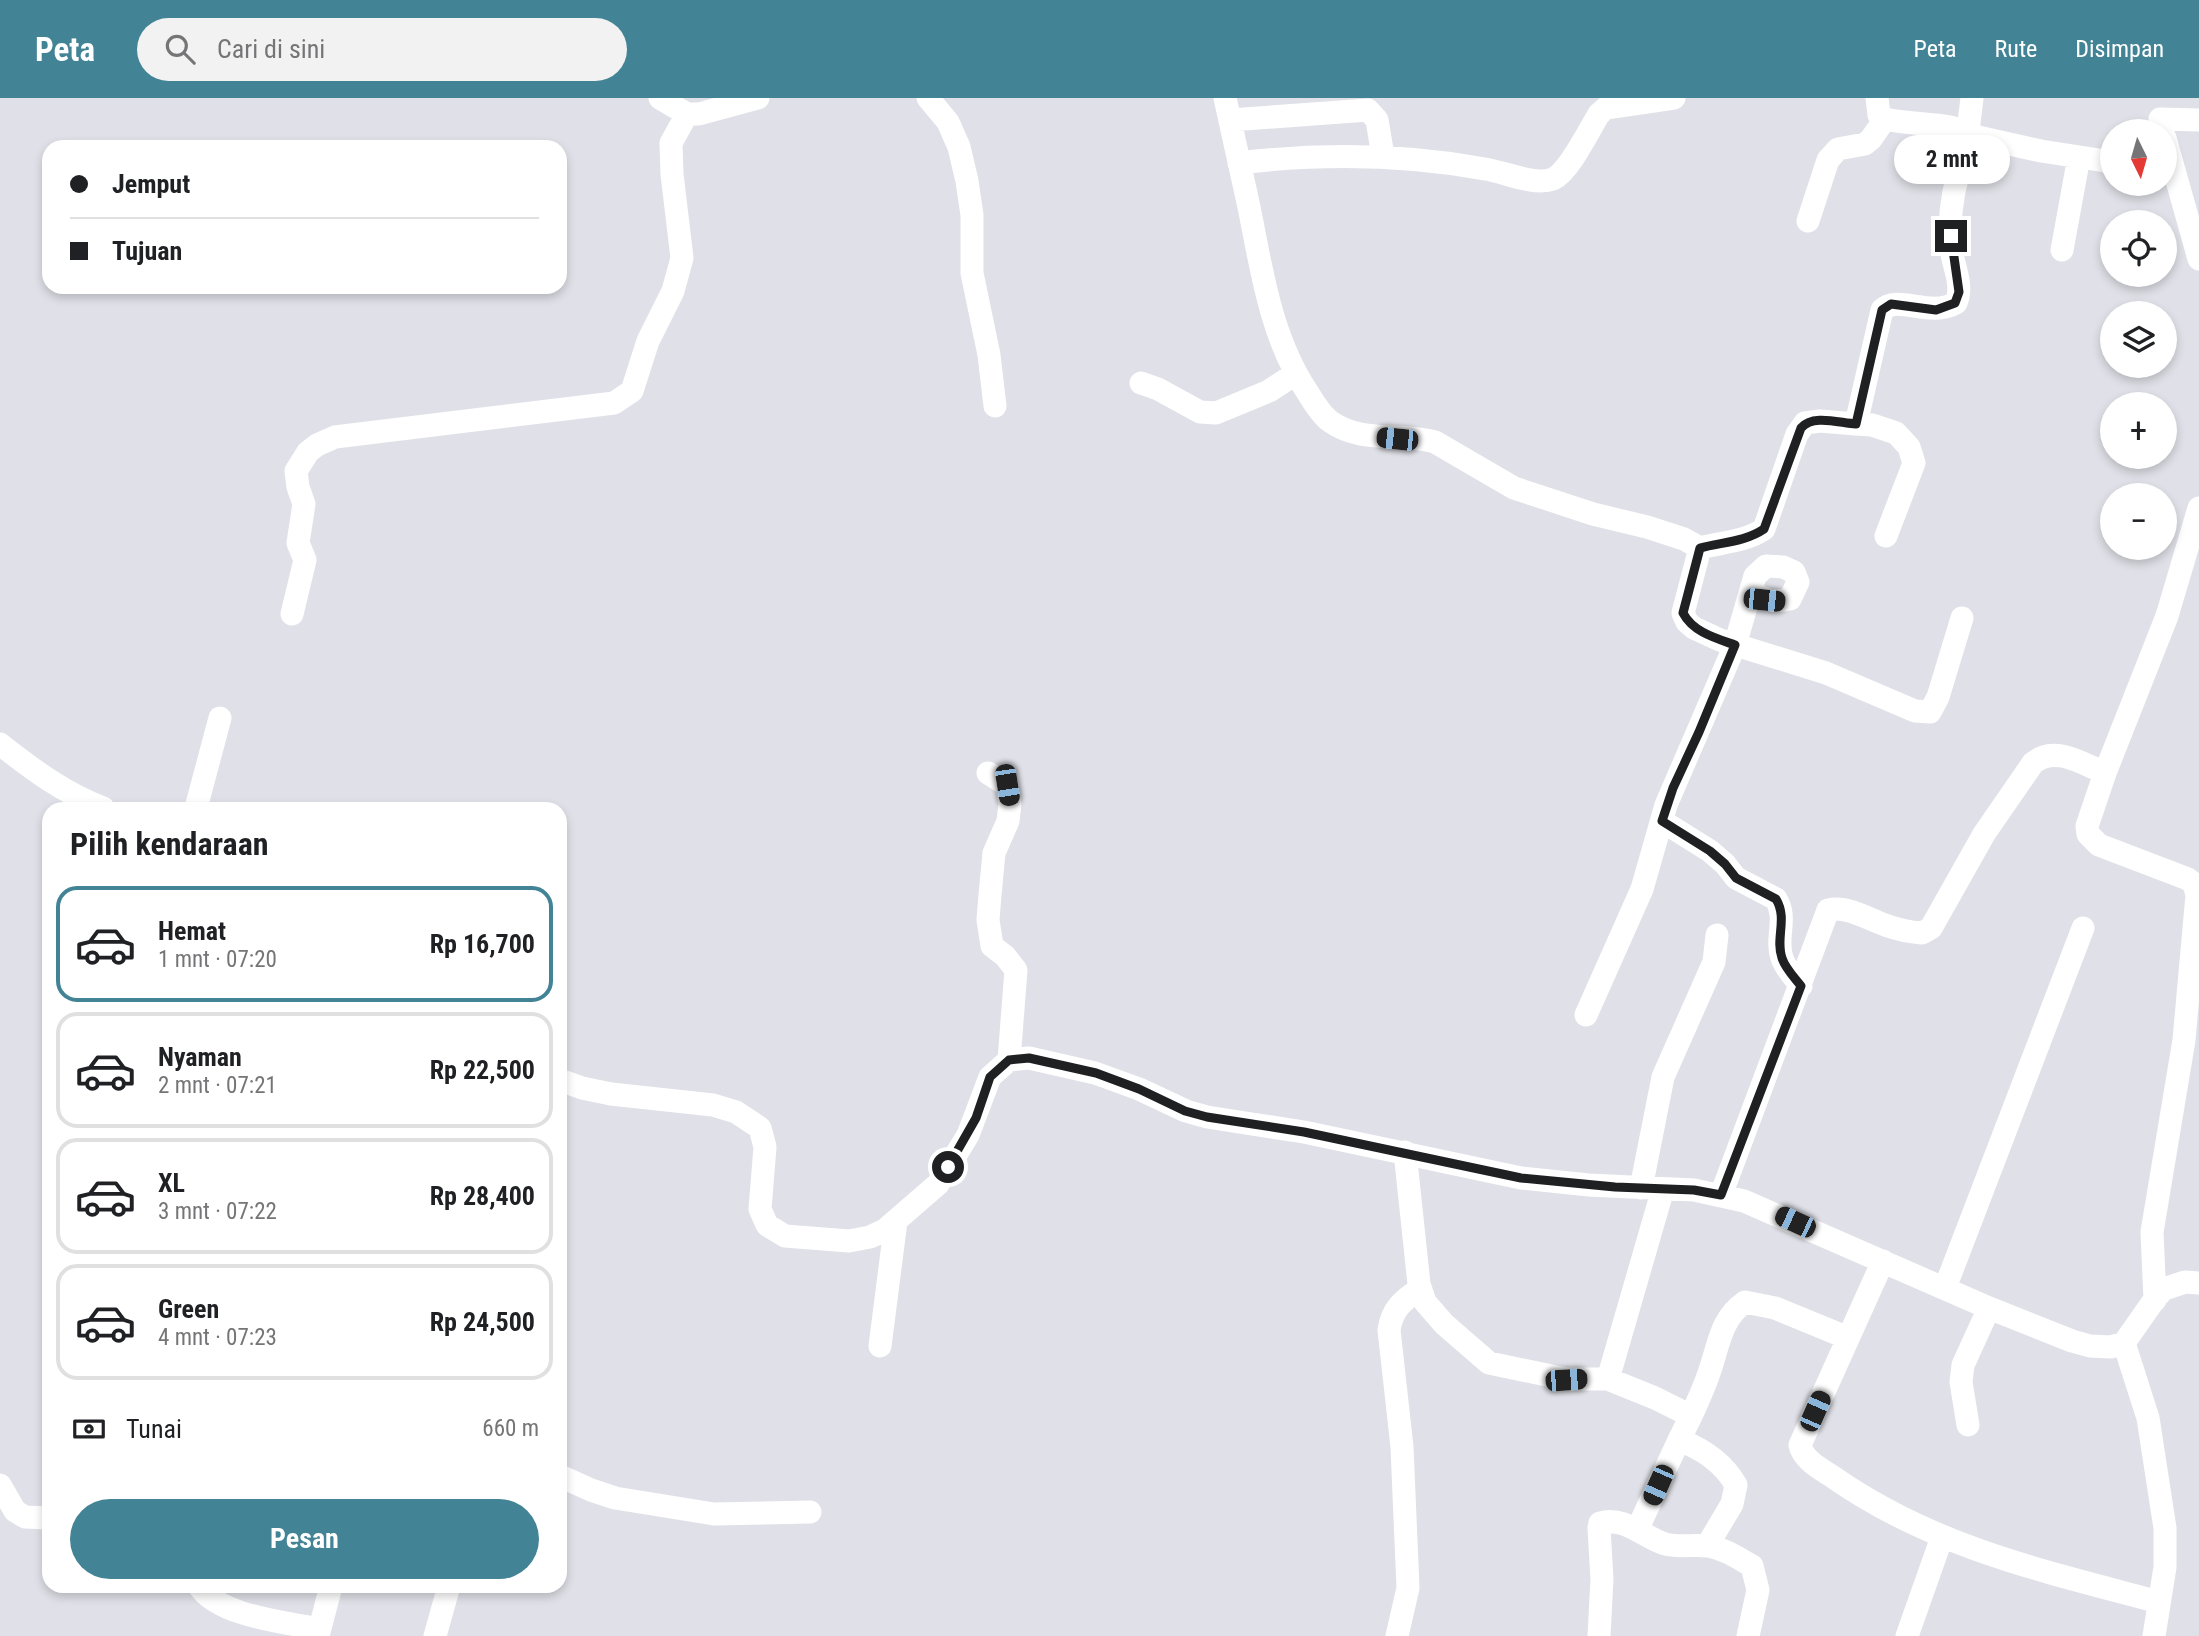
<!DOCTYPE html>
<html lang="id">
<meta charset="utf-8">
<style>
:root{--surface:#fff;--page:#f2f2f2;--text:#202124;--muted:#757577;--line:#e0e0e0;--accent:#428495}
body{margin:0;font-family:"Roboto Condensed",sans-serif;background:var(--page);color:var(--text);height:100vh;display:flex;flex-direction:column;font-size:26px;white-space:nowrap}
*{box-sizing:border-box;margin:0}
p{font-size:23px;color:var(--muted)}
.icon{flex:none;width:38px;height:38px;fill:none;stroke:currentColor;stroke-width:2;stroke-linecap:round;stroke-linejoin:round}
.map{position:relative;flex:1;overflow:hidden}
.panel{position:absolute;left:42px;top:704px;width:525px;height:791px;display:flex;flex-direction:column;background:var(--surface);border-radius:21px;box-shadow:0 4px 10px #0003}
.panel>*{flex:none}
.banner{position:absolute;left:42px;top:42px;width:525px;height:154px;border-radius:21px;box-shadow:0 4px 10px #0003;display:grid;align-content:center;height:154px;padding:0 28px;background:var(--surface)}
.needle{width:46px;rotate:175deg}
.fabs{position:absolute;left:2100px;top:21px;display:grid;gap:14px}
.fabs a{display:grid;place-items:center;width:77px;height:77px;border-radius:50%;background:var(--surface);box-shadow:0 4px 10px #0003;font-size:35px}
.end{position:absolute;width:32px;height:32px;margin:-16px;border:9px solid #1f2022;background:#fff;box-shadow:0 0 0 4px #fff}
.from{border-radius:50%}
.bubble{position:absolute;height:49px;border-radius:24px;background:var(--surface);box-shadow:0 4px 10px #0003;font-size:23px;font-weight:700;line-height:49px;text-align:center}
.car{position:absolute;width:21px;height:42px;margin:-21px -10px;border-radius:9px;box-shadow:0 0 5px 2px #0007;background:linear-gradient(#222 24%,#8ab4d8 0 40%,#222 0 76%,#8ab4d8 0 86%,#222 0)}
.banner b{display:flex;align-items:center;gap:24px;height:66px;font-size:26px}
.banner b+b{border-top:2px solid var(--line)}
.banner i{width:18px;height:18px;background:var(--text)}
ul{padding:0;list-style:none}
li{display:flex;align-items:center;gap:21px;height:116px;margin:0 14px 10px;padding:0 14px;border:4px solid var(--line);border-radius:21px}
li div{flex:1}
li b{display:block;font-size:26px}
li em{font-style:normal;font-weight:700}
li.current{border-color:var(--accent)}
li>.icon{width:63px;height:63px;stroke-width:1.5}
h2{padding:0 28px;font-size:32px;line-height:84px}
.pay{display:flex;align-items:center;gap:18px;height:77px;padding:0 28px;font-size:26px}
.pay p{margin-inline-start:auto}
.action{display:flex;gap:14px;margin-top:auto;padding:14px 28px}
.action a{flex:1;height:80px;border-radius:42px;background:var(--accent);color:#fff;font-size:28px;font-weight:700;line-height:80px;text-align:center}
header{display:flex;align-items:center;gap:42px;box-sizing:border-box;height:98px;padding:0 35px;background:var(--accent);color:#fff}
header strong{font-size:33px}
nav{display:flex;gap:38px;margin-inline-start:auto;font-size:24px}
.search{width:490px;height:63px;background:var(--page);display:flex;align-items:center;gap:18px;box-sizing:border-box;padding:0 24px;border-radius:38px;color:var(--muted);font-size:26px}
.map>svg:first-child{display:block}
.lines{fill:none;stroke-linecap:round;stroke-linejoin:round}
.minor{stroke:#fff;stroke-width:23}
.route{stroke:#1f2022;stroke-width:9}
</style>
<header>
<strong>Peta</strong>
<div class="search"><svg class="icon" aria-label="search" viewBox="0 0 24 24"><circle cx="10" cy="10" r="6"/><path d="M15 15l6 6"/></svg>Cari di sini</div>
<nav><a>Peta</a><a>Rute</a><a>Disimpan</a></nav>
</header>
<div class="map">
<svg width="2199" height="1538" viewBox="0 0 2199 1538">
<rect width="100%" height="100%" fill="#e0e1e8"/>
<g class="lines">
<path class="minor" d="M660,0l27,16h12l59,-16
M928,0l20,24 11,25 8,34 5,34v58l17,82 6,51
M1225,0c8,36 16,73 24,109 13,65 22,131 59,186 6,10 14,23 23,29 32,22 70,10 104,20l79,46 79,26 54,13 37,12 16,9 -17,65 4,9 7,6 26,12 106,33 89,38 15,1 8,-15 24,-79
M1877,0l2,17 6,4c30,7 66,2 93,18
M2160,21l39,1
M1230,22l138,-10 9,10 6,36
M1968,33l4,-33
M2165,40l34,121
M1239,65c83,-10 164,-9 246,6 20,3 49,17 68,10 16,-7 36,-49 46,-65l7,-6 68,-10
M1808,123l20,-61 10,-11 27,-5 6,-5 14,-20
M2062,152l17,-93
M1141,285l17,6 42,23 16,1 53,-22 26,-17
M1856,326l16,1 24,8 13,14 5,16 -28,73
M1700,450c22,-6 45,-6 64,-19l33,-95 8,-11 15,-2 36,3 26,-114c16,-16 47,8 74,-7 7,-16 -1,-33 -4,-49 -5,-37 1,-87 26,-117l63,14 71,11
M292,516l13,-54 -7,-17 6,-39 -6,-17 -2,-16 12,-19 9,-7 18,-8 279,-34 18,-12 16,-50 25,-50 9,-33 -10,-84 -1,-31 16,-29
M0,646c33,26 64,49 103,64
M988,675l19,12 3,19 -2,17 -14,32 -4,42 -2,25 4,26 13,10 11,14 -7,90
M196,710l24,-90
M1662,723l48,30 15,13 11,14 40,21c12,20 -1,39 6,59 3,10 12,19 19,28
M1586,917l56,-126 24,-84 69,-160 20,-69 11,-10 17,1 11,5 4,10 -8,17c-15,4 -25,1 -38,-7
M560,982l22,8 29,6 102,11 23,7 24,16 5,19 -5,62 7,16 18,11 64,5 21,-4 15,-7 53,-46 30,-49 22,-58 19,-17 20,-2 66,15 44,16 47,22 21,6 97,15 217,46 68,7 105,5 50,11 245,107 83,33 18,5 21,1 13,-4 33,-47 7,-7 21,-7 14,1
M1405,1054l14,132 6,18 19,22 45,39 77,16h42l47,19 36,18 -12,24c24,9 44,22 57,45l-4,19 -25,42
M1641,1090l22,-111 51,-115 3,-27
M1721,1097l107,-285c19,-5 42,10 60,16 11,4 22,6 34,7l9,-5 53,-94 49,-71c22,-18 48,0 72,10
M1883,1163l-83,184c3,15 21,24 33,32 100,70 210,94 326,125
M1945,1190l138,-360
M2155,1202l-3,-68 32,-192 13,-145 -3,-11 -6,-5 -89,-34 -11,-11 -1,-8 18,-53 62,-157 32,-108
M2124,1245l24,75 17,110v39l-11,69
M880,1248l16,-125
M1608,1281l55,-190
M1691,1318c7,-15 14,-30 19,-46 9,-26 11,-52 35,-68l30,6 73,30
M1968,1327l-7,-43 2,-17 26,-57
M560,1378l31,14 24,8 99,16 96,-2
M0,1387l15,26 10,6 24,1
M1637,1432l42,-90
M199,1488c20,30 85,36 120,43
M318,1538l13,-50
M435,1538l14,-50
M1397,1538l11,-48 -6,-141 -13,-117c3,-21 14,-30 31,-41
M1599,1538l3,-57 -3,-51 1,-5c25,-7 43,14 65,21 15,4 29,0 43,2 17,3 30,12 44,20l6,24 -10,46
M1907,1538l35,-99"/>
</g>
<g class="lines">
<path class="route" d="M948,1069l28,-49 14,-41 19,-17 20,-2 67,15 43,16 46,22 22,6 97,15 217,46 94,9 79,3 27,5 80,-209c-7,-9 -16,-18 -19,-28 -7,-20 6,-39 -6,-59l-40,-21 -11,-14 -15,-13 -48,-30 11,-33 26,-56 36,-87c-20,-7 -42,-13 -52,-32l17,-65c22,-6 45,-6 64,-19l37,-101c12,-14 38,-5 55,-4l26,-114 9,-6 45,6 19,-7 4,-11 -8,-56"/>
</g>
</svg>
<div class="fabs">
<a><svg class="needle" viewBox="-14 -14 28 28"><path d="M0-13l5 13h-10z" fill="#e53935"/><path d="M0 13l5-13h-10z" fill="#757577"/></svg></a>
<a><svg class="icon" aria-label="locate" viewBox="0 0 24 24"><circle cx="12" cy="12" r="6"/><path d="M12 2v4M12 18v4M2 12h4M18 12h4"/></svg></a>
<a><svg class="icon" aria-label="layers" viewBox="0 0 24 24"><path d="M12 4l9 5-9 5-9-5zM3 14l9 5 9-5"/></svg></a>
<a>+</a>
<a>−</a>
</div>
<i class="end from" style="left:948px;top:1069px"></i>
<i class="end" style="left:1951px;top:138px"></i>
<div class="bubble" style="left:1894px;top:37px;width:116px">2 mnt</div>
<i class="car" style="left:1397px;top:341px;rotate:276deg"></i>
<i class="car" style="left:1764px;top:502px;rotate:96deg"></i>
<i class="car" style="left:1007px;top:687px;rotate:171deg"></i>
<i class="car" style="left:1795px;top:1124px;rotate:295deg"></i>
<i class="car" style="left:1566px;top:1282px;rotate:86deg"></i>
<i class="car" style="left:1815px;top:1313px;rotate:24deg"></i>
<i class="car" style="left:1658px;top:1387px;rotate:204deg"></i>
<div class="banner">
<b><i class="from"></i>Jemput</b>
<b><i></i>Tujuan</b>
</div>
<section class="panel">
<h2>Pilih kendaraan</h2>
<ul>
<li class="current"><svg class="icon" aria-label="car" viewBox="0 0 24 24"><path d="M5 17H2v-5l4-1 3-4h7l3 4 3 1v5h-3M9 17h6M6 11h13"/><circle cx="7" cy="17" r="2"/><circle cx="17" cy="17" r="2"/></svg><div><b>Hemat</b><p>1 mnt · 07:20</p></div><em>Rp 16,700</em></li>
<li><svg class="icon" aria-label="car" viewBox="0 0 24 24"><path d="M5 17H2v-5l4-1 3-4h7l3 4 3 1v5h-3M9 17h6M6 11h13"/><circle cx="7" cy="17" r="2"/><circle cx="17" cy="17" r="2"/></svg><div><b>Nyaman</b><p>2 mnt · 07:21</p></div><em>Rp 22,500</em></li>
<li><svg class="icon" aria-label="car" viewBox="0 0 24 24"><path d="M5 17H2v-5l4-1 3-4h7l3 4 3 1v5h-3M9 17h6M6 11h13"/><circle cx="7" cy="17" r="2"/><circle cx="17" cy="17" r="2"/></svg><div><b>XL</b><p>3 mnt · 07:22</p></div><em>Rp 28,400</em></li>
<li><svg class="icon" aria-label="car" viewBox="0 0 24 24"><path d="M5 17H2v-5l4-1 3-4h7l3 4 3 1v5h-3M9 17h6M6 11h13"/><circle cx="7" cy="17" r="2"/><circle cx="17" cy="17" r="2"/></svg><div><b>Green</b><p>4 mnt · 07:23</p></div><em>Rp 24,500</em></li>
</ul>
<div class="pay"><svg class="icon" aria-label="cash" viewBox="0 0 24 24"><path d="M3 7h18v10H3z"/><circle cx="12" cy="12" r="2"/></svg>Tunai<p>660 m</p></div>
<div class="action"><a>Pesan</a></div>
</section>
</div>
